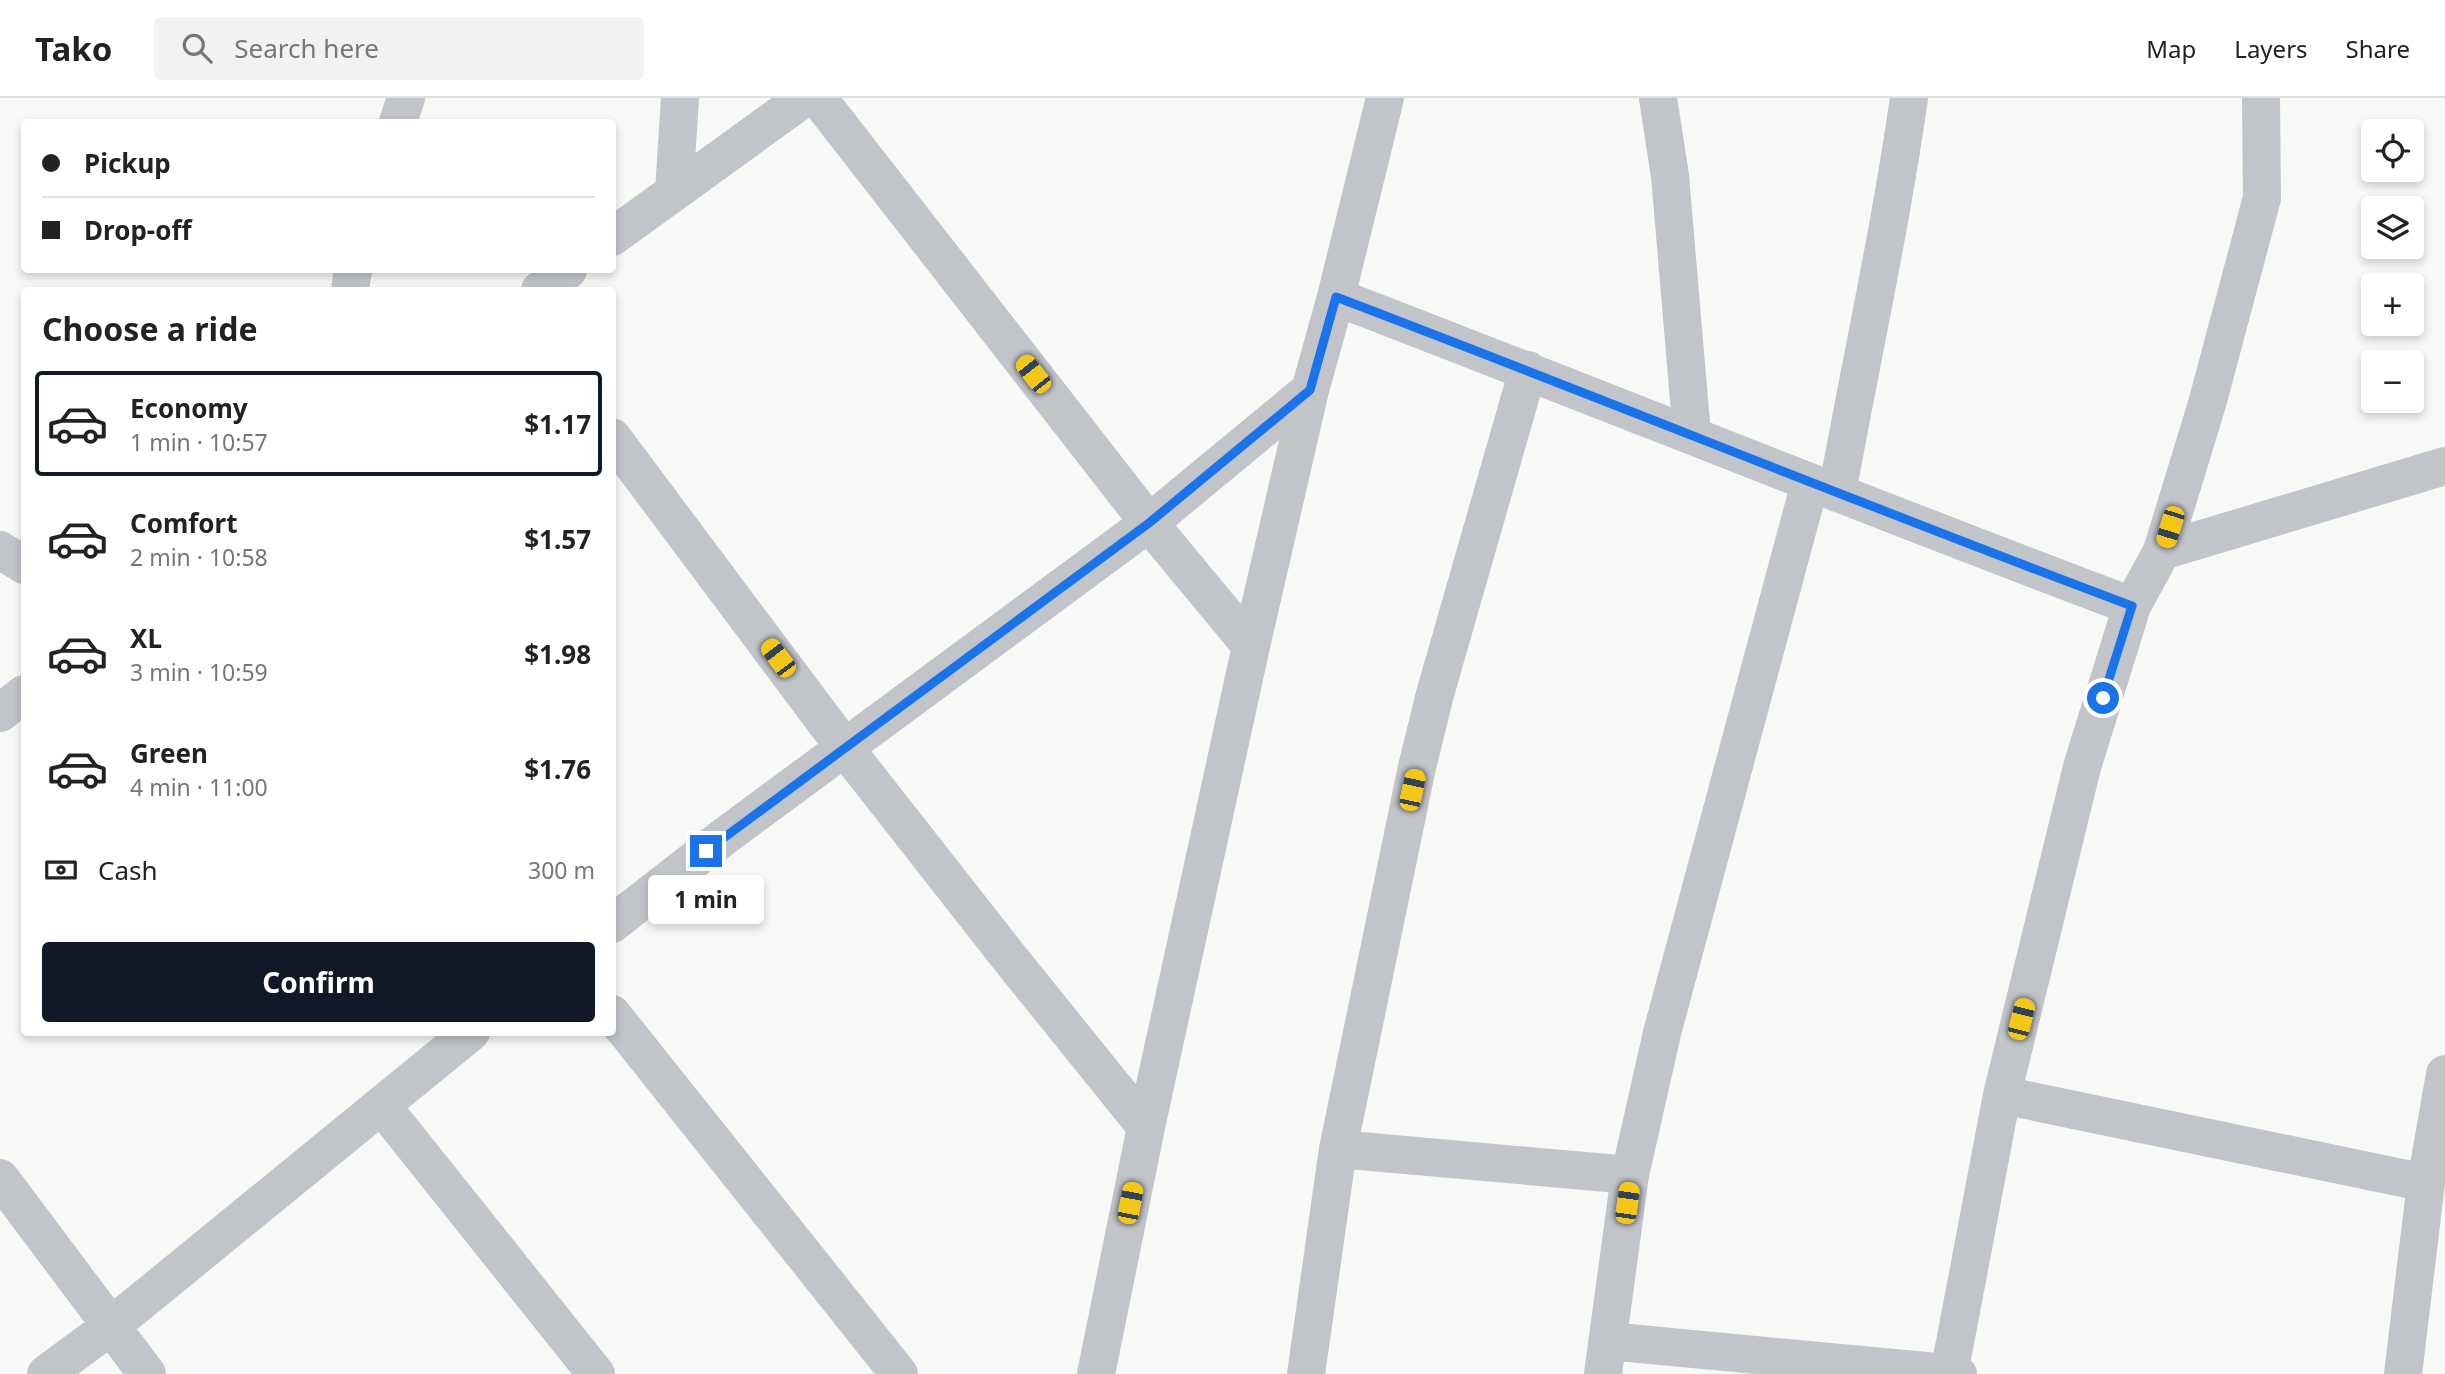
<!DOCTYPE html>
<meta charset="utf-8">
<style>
:root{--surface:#fff;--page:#f2f2f2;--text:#222;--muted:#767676;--line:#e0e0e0;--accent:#111827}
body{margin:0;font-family:"Noto Sans",sans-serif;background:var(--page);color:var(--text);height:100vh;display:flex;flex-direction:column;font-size:26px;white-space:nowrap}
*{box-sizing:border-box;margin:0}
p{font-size:23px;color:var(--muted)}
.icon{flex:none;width:38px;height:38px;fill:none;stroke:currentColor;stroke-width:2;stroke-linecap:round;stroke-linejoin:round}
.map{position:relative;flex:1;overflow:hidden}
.drawer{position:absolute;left:21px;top:189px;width:595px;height:749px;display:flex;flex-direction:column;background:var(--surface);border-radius:7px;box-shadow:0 4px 10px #0003}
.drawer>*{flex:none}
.top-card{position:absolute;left:21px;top:21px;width:595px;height:154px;border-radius:7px;box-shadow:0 4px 10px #0003;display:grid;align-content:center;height:154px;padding:0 21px;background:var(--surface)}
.fabs{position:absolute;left:2361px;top:21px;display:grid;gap:14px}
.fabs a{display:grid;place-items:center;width:63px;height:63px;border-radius:7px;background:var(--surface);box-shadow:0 4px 10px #0003;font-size:35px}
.end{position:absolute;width:32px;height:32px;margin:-16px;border:9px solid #1a73e8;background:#fff;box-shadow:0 0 0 4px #fff}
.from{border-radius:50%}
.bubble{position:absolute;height:49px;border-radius:7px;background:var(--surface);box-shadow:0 4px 10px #0003;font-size:23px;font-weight:700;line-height:49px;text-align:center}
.car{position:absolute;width:21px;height:42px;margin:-21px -10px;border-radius:9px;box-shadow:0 0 5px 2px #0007;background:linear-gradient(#f5c518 24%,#345 0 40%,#f5c518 0 76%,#345 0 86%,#f5c518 0)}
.top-card b{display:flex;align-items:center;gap:24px;height:66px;font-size:26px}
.top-card b+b{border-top:2px solid var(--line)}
.top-card i{width:18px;height:18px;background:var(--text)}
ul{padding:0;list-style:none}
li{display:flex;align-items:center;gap:21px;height:105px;margin:0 14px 10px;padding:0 7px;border:4px solid transparent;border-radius:7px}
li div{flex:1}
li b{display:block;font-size:26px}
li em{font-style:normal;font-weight:700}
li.selected{border-color:var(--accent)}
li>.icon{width:63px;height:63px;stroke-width:1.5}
h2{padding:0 21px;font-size:32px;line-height:84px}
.pay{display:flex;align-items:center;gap:18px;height:77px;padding:0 21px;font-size:26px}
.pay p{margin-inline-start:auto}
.primary-button{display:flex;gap:14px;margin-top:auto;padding:14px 21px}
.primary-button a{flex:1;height:80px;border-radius:7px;background:var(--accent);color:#fff;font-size:28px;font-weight:700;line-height:80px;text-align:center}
header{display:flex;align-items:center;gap:42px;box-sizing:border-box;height:98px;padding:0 35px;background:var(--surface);border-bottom:2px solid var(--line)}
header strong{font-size:33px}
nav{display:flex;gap:38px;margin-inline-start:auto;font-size:24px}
.search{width:490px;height:63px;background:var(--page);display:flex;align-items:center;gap:18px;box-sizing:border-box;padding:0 24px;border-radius:7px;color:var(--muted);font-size:26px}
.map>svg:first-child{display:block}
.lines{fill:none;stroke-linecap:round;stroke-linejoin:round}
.minor{stroke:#c1c5ca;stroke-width:38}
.route{stroke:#1a73e8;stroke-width:9}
</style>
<header>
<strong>Tako</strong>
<div class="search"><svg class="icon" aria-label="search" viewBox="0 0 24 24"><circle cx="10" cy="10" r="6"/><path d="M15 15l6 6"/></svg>Search here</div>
<nav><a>Map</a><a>Layers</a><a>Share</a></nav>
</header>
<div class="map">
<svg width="2445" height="1276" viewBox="0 0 2445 1276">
<rect width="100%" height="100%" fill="#f8f9f6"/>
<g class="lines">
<path class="minor" d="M818,0l331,425 102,123
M1658,0l12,78 22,259
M398,24l8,-24
M674,93l6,-93
M612,139l192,-139
M350,192l3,-20
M540,192l28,-20
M1336,199c266,102 529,209 796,309
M612,339l232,310 164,209 138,171
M1837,395c24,-132 53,-262 72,-395
M0,452l24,15
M2162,453l45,-147 55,-206 -1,-100
M0,615l24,-19
M612,826l113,-88 424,-313 161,-133
M612,916l287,360
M2002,997l424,88
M382,1008l214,268
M1338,1051l292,26
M0,1080l147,196
M1608,1243l350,33
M46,1276l65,-48 360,-294
M1096,1276l50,-247 105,-481 59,-256 26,-93 49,-199
M1306,1276l32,-225 79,-382 18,-73 93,-324
M1603,1276l27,-199 32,-142 148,-550
M1949,1276l53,-279 80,-328 50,-161 30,-55 283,-85
M2403,1276l23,-191 19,-109"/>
</g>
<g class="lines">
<path class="route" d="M706,753l443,-328 161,-133 26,-93c266,101 529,209 796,309l-29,92"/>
</g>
</svg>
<div class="fabs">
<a><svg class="icon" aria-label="locate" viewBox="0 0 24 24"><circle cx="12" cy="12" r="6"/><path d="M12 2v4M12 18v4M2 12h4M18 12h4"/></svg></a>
<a><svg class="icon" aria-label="layers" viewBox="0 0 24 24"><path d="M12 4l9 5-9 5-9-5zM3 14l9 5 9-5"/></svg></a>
<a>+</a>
<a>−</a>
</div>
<i class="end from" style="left:2103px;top:600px"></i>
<i class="end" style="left:706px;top:753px"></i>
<div class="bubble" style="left:648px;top:777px;width:116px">1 min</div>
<i class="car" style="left:1033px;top:276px;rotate:322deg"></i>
<i class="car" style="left:2170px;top:429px;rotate:197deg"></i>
<i class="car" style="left:778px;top:560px;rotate:323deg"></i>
<i class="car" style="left:1412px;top:692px;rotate:12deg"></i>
<i class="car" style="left:2021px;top:921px;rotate:14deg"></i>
<i class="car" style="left:1130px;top:1105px;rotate:11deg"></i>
<i class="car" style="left:1627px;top:1105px;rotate:8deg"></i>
<div class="top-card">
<b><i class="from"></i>Pickup</b>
<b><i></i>Drop-off</b>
</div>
<section class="drawer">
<h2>Choose a ride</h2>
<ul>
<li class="selected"><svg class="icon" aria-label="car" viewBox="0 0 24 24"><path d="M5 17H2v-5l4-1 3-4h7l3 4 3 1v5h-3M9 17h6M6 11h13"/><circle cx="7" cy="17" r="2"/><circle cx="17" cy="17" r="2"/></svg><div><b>Economy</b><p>1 min · 10:57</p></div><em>$1.17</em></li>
<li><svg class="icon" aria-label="car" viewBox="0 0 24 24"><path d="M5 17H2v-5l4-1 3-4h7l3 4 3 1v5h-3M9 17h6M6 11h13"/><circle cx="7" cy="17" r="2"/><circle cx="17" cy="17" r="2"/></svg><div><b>Comfort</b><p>2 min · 10:58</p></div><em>$1.57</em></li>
<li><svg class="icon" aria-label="car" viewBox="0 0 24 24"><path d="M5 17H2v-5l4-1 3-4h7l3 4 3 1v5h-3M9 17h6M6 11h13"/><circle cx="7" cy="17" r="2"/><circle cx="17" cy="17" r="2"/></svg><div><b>XL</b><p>3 min · 10:59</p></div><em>$1.98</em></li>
<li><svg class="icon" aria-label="car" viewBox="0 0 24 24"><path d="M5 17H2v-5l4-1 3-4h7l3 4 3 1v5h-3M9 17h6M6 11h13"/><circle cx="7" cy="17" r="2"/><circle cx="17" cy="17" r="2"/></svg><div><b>Green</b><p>4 min · 11:00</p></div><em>$1.76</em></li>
</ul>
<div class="pay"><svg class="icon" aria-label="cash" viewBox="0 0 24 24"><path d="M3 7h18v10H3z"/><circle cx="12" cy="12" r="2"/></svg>Cash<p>300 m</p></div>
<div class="primary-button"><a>Confirm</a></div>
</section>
</div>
